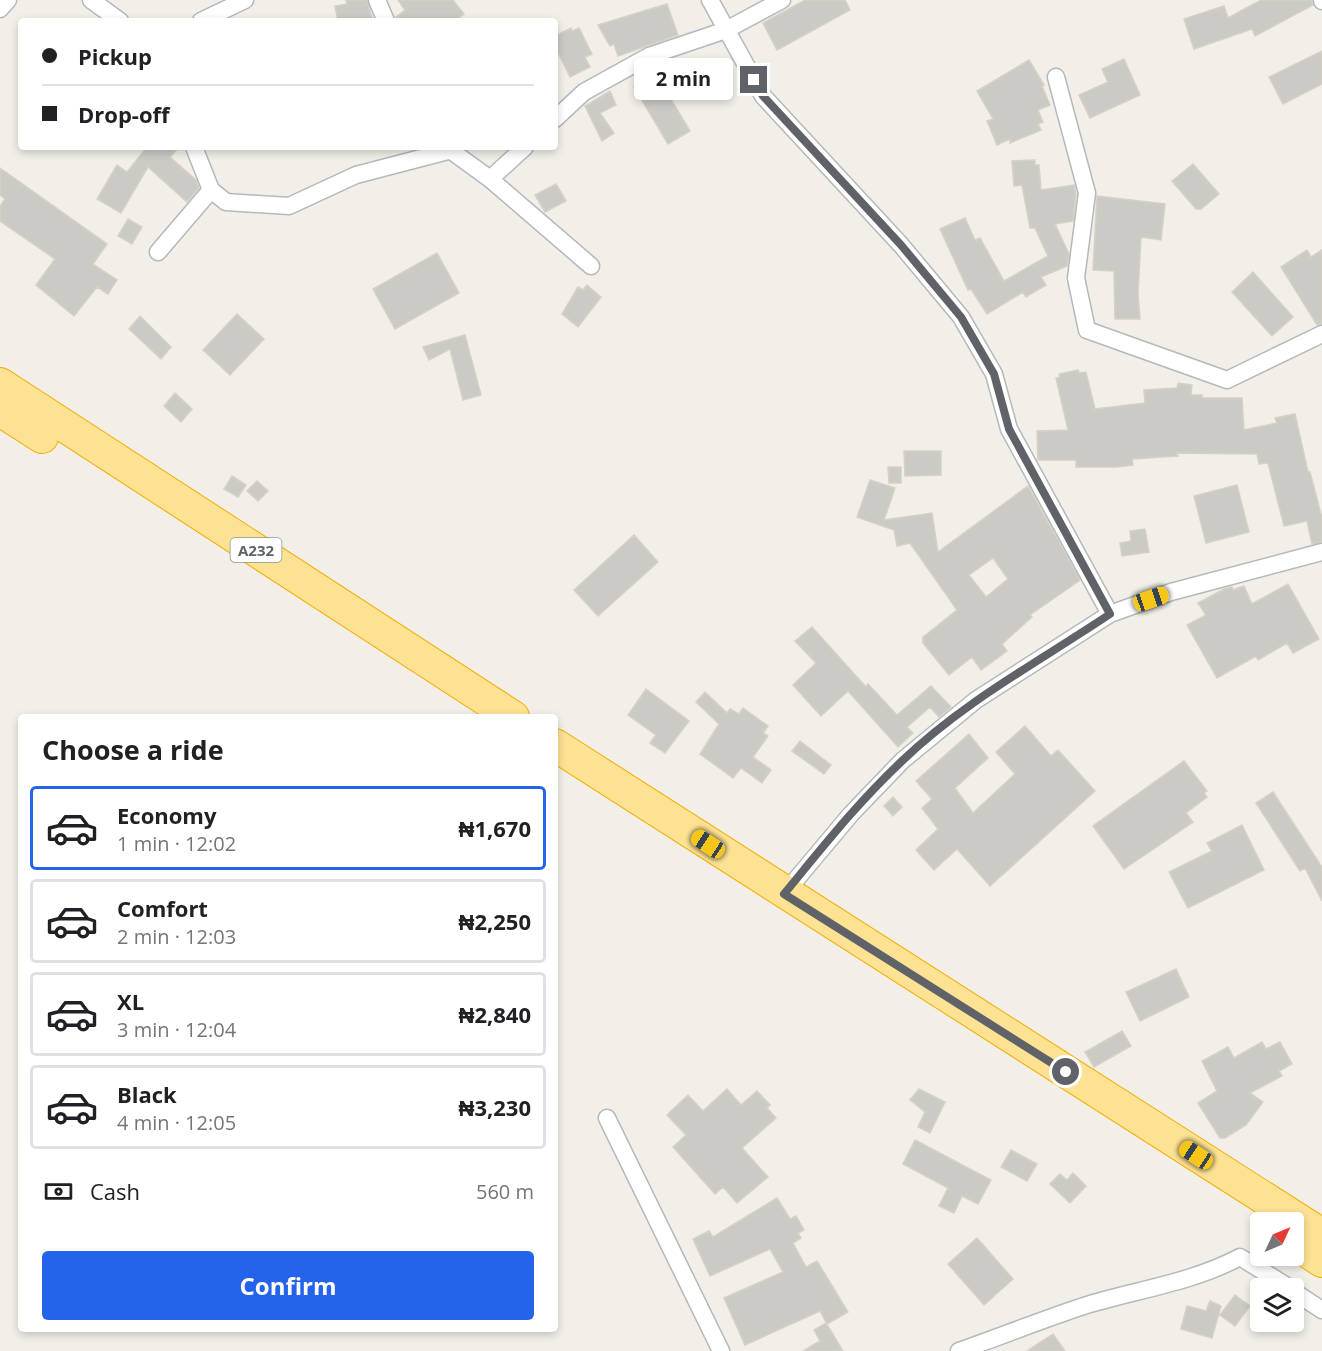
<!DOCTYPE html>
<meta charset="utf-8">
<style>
:root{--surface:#fff;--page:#f2f2f2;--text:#202124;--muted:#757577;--line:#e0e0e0;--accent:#2563eb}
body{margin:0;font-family:"Open Sans",sans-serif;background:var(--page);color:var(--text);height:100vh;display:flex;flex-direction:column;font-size:22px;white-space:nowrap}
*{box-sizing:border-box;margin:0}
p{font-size:20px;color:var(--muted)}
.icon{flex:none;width:33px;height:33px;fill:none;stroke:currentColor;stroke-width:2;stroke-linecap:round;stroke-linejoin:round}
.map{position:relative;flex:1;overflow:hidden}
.sheet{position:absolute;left:18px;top:714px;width:540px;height:618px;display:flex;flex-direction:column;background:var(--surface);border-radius:6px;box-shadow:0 3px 9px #0003}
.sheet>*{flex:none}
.top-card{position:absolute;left:18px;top:18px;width:540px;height:132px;border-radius:6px;box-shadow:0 3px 9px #0003;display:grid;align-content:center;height:132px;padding:0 24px;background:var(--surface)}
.needle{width:39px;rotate:46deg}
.buttons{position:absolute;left:1250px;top:1212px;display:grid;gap:12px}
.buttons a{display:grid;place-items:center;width:54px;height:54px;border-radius:6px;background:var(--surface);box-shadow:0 3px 9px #0003;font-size:30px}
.end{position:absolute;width:27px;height:27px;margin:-14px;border:8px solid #5f6368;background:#fff;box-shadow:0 0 0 3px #fff}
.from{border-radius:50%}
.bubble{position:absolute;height:42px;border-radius:6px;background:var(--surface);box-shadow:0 3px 9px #0003;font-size:20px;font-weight:700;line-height:42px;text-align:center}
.car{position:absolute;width:18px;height:36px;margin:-18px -9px;border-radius:8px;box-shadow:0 0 4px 2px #0007;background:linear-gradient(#f5c518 24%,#345 0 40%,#f5c518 0 76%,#345 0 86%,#f5c518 0)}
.top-card b{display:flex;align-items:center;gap:21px;height:57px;font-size:22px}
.top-card b+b{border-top:2px solid var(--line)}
.top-card i{width:15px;height:15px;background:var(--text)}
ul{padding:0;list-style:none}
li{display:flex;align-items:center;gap:18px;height:84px;margin:0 12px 9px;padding:0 12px;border:3px solid var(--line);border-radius:6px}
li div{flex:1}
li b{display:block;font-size:22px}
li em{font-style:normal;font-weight:700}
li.on{border-color:var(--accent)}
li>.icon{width:54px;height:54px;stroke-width:1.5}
h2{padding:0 24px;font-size:27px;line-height:72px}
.pay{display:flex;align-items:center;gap:15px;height:66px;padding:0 24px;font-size:22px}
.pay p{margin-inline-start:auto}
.action{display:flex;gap:12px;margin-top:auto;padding:12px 24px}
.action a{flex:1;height:69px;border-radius:6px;background:var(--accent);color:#fff;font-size:24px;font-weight:700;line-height:69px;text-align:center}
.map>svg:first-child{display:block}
.building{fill:#cccac5;stroke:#d6d1c6;stroke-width:1.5;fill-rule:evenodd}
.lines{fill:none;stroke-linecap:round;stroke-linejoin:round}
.street-casing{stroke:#b5b8bc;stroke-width:19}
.highway-casing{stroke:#f9ab00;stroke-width:34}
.street{stroke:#fff;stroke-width:16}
.highway{stroke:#fde293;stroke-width:32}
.route{stroke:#5f6368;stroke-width:8}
.labels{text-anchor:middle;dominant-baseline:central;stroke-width:4.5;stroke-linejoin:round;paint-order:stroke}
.shield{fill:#fff;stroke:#8f9295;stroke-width:1.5}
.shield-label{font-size:15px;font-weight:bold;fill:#5f6368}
</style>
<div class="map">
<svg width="1322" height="1351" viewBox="0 0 1322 1351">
<rect width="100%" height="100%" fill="#f1efe8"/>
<path class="building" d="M346,0h21l6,21h-35l-3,-15 12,-2z
M398,0h55l11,14 -9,7h-59v-4l9,-7z
M805,0h40l5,10 -73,40 -14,-27z
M1261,0h50l2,5 -58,31 -3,-7 -58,20 -10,-30 40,-13 4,12z
M667,4l11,31 -60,21 -4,-12 -4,2 -12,-21z
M571,28l1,3 7,-3 13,26 -7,3 5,10 -20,10 -15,-31v-10z
M1322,51v33l-39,20 -14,-27z
M1124,59l16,36 -50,23 -11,-23 29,-13 -6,-13z
M1029,60l15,25 -2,1 8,19 -12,5 5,12 -5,2 3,6 -31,13v-4l-13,6 -10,-24 6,-2 -16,-28z
M656,74l34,57 -22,13 -34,-57z
M610,91l6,14 -16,8 14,20 -12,8 -17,-35z
M147,147h32l-9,10 26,23 3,8 -12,14 -39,-35 -27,46 -24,-14 20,-34 10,7z
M1035,160v5h4l2,25 33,-5 2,9 -3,27 -18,3 14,30 -2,12 -26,11 5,8 -20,12 -3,-5 -36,22 -16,-25 -3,1 -28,-61 25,-11 10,22 5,-2 24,43 44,-25 -13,-28h-5l-8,-43 -8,1 -2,-25z
M1193,164l26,30 -18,15h-5l-24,-28z
M0,168l107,76 -14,20 24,16 -9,14 -11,-7 -23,29 -38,-31 19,-26 -55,-38v-15l5,-7 -5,-4z
M556,184l10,17 -21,11 -10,-17z
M1097,196l68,8 -4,36 -20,-3 -3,57 2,25h-25l-1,-48 -21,-1z
M128,219l14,8 -10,17 -14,-8z
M1307,250l4,7 11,-7v74l-5,1 -36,-58z
M437,253l22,40 -64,36 -22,-40z
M1253,272l40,45 -21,19 -40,-44z
M587,285l14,12 -23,30 -16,-13 16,-27 5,3z
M237,314l27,25 -34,36 -27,-25z
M140,316l31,31 -10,12 -32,-30z
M465,335l16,60 -18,5 -13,-51 -21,11 -6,-13z
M1078,370l1,3 7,-1 9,37 50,-6 -1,-13 33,-2 1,-5 14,2 -1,10h11v3h40l2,32 33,-7 -2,-5 20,-4 13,58h2l12,46v24l-10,2 -5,-23 -23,5 -16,-63 -9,1 -2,-10 -80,-1 1,3 -46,3 1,6 -17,2h-40v-7h-38l-1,-29 31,-1 -12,-52 4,-1 -1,-3z
M175,393l17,16 -11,13 -17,-16z
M904,451h37v24l-36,1z
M888,467h13v16h-12z
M232,476l14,9 -8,12 -14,-8z
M870,480l25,8 -11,32 48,-7 6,39 90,-66 52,94 -50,35 2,2 -30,27 5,7 -26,19 -9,-13 -23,18 -26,-32v-6l34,-27 -47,-67 -13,3 -3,-16 -37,-13zM993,558l15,21 -22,18 -17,-22z
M257,481l11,10 -10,10 -11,-10z
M1237,485l12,47 -43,11 -12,-47z
M1145,529l4,23 -27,4 -2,-13 11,-2 -1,-10z
M634,535l24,27 -60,54 -24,-26z
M1288,584l31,55 -26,14 -6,-10 -29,17 -2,-4 -39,22 -30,-53 19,-10 -8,-12 26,-14 8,-2 1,3 11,-4 8,18z
M812,627l54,60 2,-3 29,31 34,-29 20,21 -12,10 -9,-10 -23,20 6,6 -15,14 -50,-56 -27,25 -28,-31 23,-22 -21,-22z
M646,689l43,32 -24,32 -15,-10 6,-8 -28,-20z
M705,692l22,21 3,-4 9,5 4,-6 25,18 -5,7 5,3 -15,21 18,13 -9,13 -21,-15 -8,10 -33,-24 19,-30 -23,-22z
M1025,726l26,30 7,-6 37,41 -105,95 -33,-37 -23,21 -18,-20 22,-21 -16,-21 10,-9 -16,-18 53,-47 19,24 -33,30 18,25 42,-39 -19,-22z
M800,741l31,24 -7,9 -32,-23z
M1184,761l23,30 -3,2 3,4 -21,16 7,9 -69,47 -31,-43z
M1273,792l49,75v34l-17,-33 -5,3 -44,-68z
M893,797l9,10 -9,9 -9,-10z
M1242,825l22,45 -76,38 -19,-36 43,-21 -5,-8z
M1176,969l13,28 -49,24 -14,-29z
M1122,1031l9,15 -37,21 -9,-15z
M1262,1042l4,7 14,-7 12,22 -13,7 3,5 -32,17 13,9 -17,23 -21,13h-5l-22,-35 19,-12 -15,-30 26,-14 6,11z
M727,1089l14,16 16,-14 13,14 -3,3 9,10 -34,30 26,29 -31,26 -14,-16 -8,7 -42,-47 13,-12 -19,-20 21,-20 15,16z
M919,1089l26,13 -15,31 -12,-6 7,-15 -15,-12z
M915,1140l76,40 -13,24 -16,-8 -8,17 -15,-7 9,-18 -45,-24z
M1011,1150l26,14 -10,17 -26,-14z
M1073,1173l13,13 -16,17 -20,-19 10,-10 7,6z
M777,1198l13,21 6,-3 8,14 -6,3 3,5 -8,5 13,24 11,-6 31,51 -21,12 -7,-13 -75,34 -21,-47 59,-26 -13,-23 -60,27 -17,-37 16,-8 4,6z
M977,1238l36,41 -29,26 -36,-41z
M1235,1295l15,11 -15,20 -15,-11z
M1210,1301l11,5 -9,32 -31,-9 6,-23 19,5z
M826,1323l17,28h-40l17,-10 -6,-11z
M1053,1334l12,17h-38z"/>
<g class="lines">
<g class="street-casing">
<path id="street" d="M91,0l29,21
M377,0l9,21
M710,0l53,96 138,149 60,72 33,57 15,55 101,185
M1322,0v1
M0,9l8,-9
M201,21l44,-21
M1056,77l31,116 -11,85 11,52 140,50 95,-46
M555,119l29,-27 65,-36 77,-26 56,-30
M194,147l17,43 15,12 63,4 67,-31 92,-24
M446,147l44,32 101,87
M490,179l35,-32
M158,252l53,-62
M784,894l67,-80 52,-54 73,-60 134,-86 61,-22 151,-40
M607,1118l114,233
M1293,1291l29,19
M959,1351c43,-15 87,-33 131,-47 51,-15 103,-22 150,-47l50,31"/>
</g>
<g class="highway-casing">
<path id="highway" d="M0,384l513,333
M0,410l42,27
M555,745l767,490
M1293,1242l29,19"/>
</g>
<use href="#street" class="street"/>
<use href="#highway" class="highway"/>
</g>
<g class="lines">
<path class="route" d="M754,80l9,16 138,149 60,72 33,57 15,55 101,185c-70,47 -147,88 -208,147 -43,40 -80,87 -118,133l282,178"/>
</g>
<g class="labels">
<rect class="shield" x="230.5" y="538" width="51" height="24" rx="4.5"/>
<g class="shield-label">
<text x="256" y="550">A232</text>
</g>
</g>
</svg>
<div class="buttons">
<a><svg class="needle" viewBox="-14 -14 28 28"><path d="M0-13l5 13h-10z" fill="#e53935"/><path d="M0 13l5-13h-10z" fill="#757577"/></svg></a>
<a><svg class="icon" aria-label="layers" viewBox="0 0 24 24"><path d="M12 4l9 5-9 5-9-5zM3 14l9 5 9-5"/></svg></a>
</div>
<i class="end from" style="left:1066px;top:1072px"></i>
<i class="end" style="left:754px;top:80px"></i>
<div class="bubble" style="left:634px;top:58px;width:99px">2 min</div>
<i class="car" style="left:1151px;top:599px;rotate:71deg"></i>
<i class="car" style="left:708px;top:844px;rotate:303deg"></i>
<i class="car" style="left:1196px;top:1155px;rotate:303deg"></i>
<div class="top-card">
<b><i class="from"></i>Pickup</b>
<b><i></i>Drop-off</b>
</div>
<section class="sheet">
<h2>Choose a ride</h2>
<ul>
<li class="on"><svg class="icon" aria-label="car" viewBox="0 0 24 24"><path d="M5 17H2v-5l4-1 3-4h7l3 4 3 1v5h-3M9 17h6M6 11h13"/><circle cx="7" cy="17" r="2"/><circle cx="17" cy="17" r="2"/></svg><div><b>Economy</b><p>1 min · 12:02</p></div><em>₦1,670</em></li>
<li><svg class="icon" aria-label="car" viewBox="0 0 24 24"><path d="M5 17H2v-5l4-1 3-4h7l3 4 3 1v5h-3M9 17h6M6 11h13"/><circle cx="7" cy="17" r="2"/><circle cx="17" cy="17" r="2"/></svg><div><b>Comfort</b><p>2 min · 12:03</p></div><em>₦2,250</em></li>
<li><svg class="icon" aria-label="car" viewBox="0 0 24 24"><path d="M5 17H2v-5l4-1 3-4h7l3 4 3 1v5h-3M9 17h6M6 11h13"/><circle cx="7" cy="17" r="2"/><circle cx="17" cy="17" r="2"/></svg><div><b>XL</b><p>3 min · 12:04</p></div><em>₦2,840</em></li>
<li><svg class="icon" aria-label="car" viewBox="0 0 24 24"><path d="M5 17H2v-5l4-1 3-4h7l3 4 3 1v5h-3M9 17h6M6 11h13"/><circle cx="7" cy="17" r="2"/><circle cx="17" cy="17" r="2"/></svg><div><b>Black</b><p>4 min · 12:05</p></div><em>₦3,230</em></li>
</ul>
<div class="pay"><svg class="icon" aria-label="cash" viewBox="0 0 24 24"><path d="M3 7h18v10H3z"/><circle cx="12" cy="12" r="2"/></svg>Cash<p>560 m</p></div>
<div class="action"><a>Confirm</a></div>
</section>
</div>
